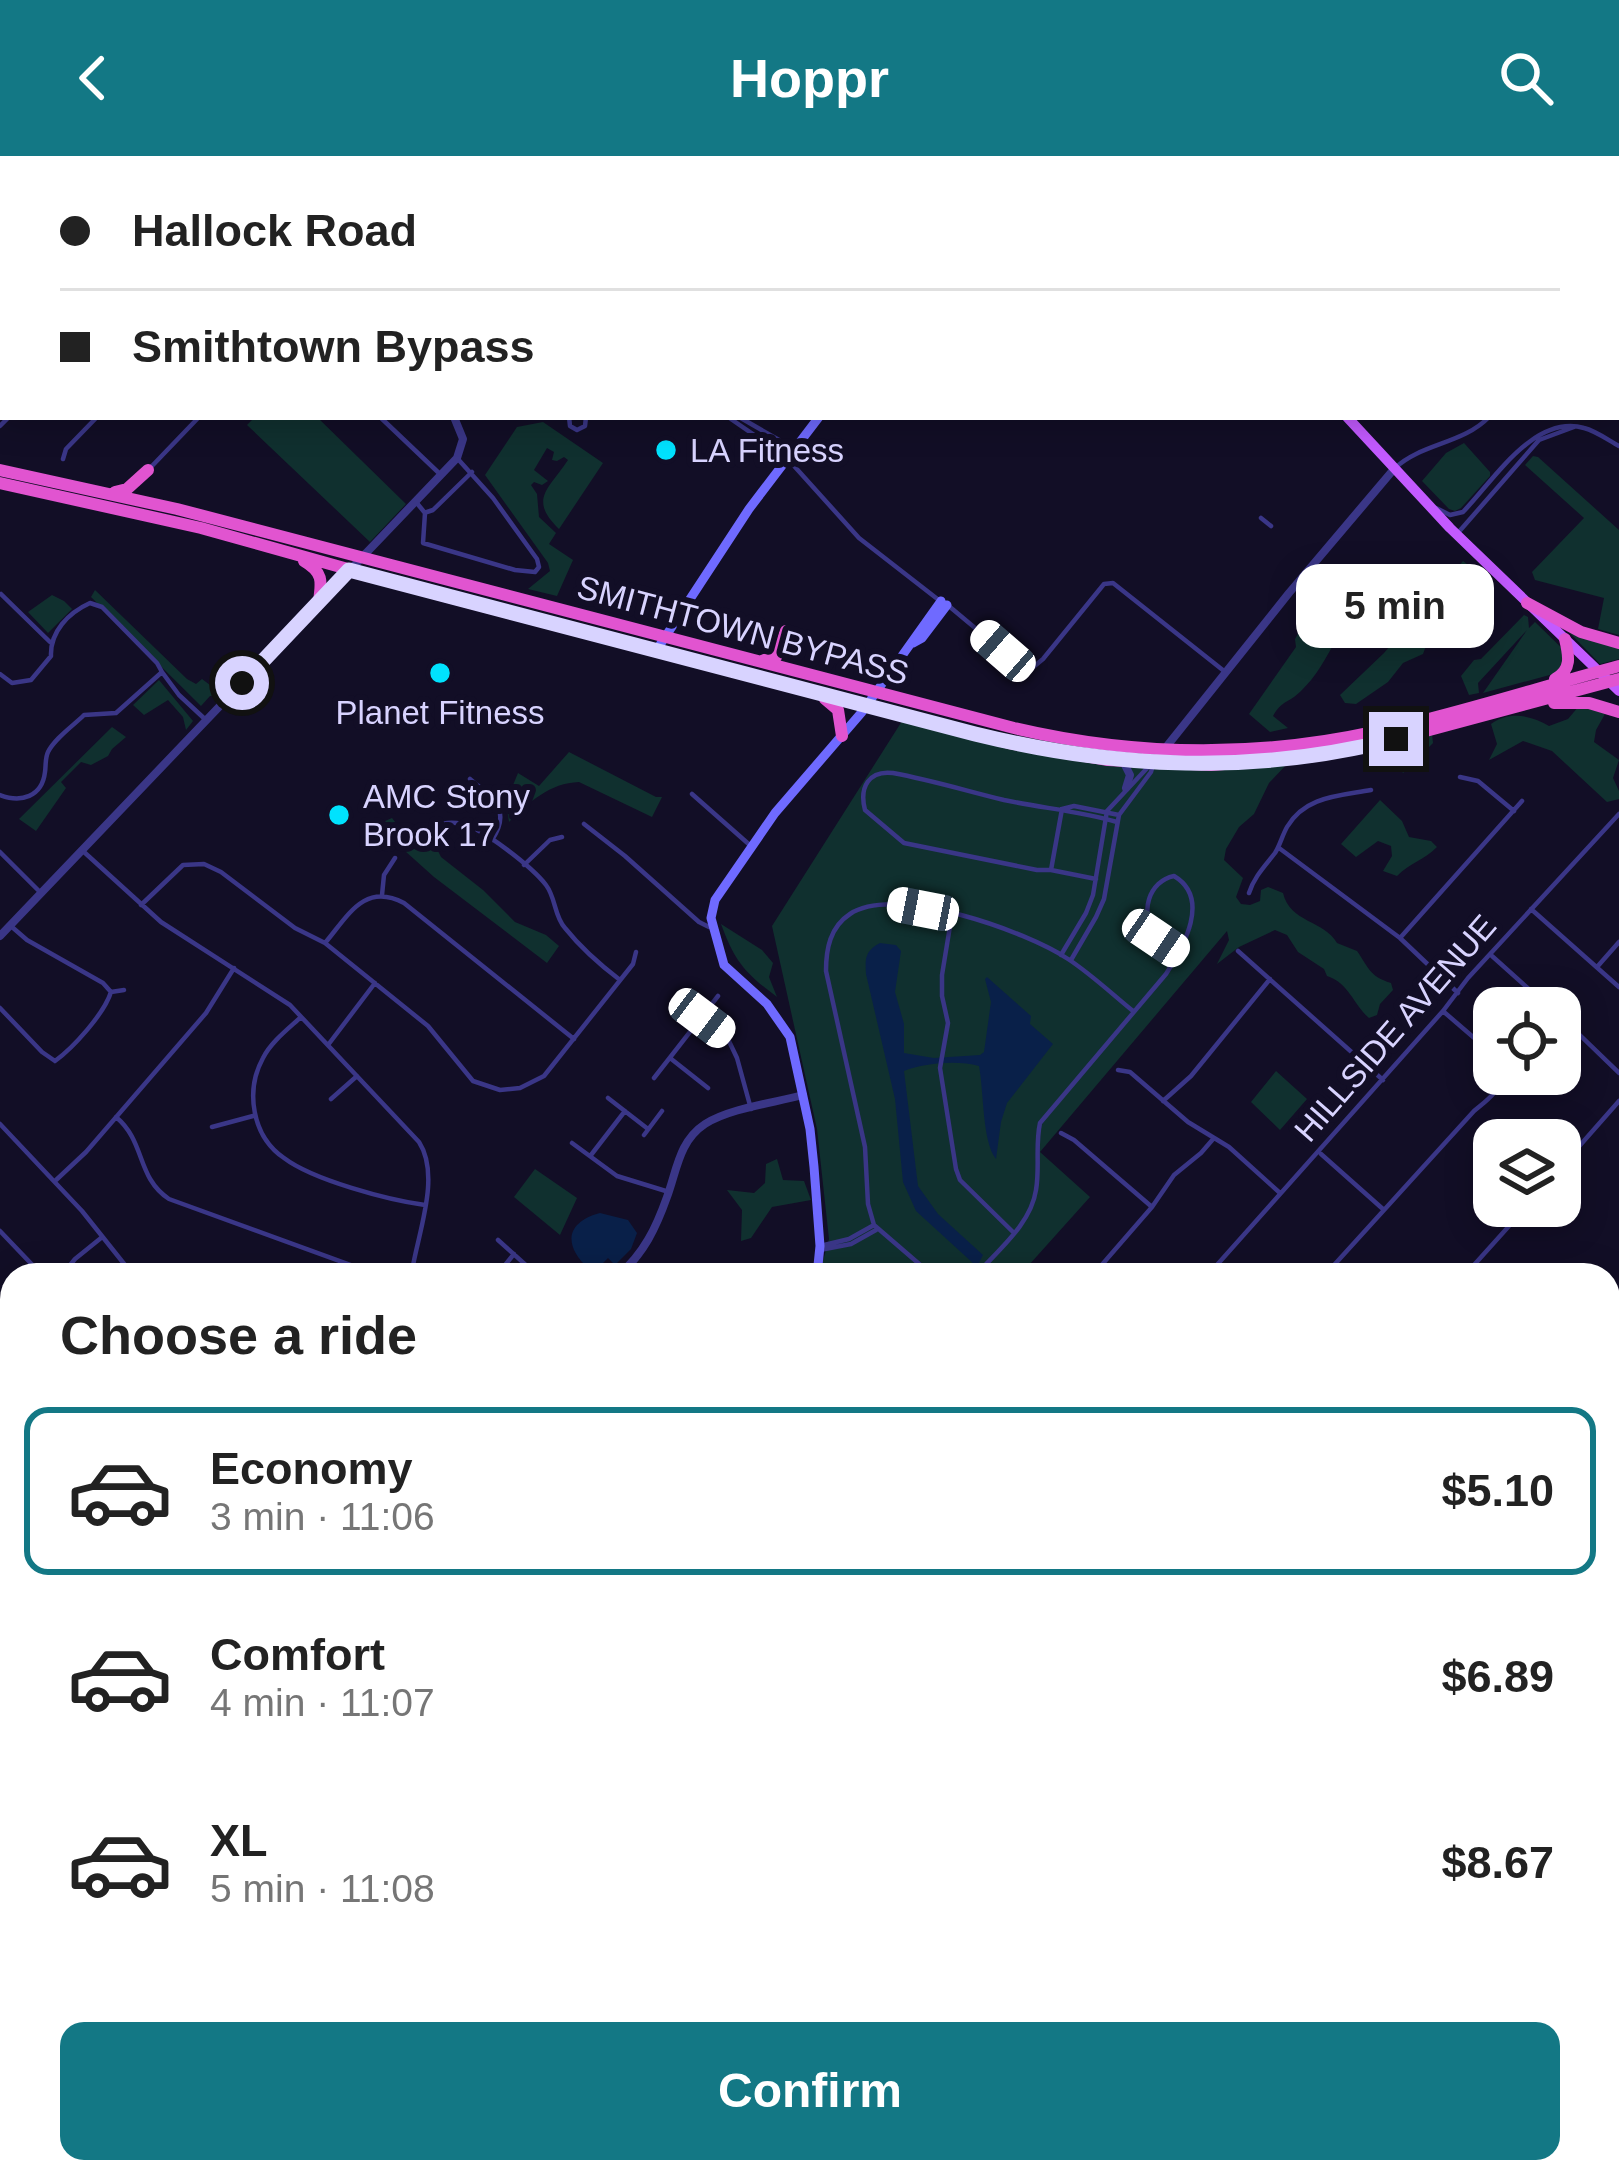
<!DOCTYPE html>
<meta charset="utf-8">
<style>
:root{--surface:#fff;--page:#f6f6f6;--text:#222;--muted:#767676;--line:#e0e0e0;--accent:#137885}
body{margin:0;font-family:Helvetica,sans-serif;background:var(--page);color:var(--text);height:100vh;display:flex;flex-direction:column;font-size:45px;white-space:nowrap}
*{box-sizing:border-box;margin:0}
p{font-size:39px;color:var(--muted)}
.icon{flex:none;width:66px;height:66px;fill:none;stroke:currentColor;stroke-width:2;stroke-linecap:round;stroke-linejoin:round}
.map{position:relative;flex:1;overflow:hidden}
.panel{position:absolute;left:0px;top:1107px;width:1620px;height:921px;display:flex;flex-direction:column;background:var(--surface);border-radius:36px 36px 0 0;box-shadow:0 6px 30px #0003}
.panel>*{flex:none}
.top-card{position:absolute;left:0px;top:0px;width:1620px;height:264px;box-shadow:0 6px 30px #0003;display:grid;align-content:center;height:264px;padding:0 60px;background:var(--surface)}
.controls{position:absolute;left:1473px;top:831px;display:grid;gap:24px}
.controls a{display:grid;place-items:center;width:108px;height:108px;border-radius:24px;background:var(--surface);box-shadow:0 6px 30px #0003;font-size:60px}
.end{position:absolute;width:54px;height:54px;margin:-27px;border:15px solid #d8d3ff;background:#111;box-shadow:0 0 0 6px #111}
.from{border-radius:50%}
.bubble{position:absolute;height:84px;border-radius:24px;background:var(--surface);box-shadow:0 6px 30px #0003;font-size:39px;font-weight:800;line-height:84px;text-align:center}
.car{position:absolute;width:36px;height:72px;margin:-36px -18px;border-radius:15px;box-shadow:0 0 9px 3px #0007;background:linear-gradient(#fff 24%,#345 0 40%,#fff 0 76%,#345 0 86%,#fff 0)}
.top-card b{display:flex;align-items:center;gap:42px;height:114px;font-size:45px}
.top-card b+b{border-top:3px solid var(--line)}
.top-card i{width:30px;height:30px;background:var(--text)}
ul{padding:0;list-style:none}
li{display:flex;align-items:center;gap:36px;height:168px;margin:0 24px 18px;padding:0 36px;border:6px solid transparent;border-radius:24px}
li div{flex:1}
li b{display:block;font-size:45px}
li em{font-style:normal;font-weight:800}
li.current{border-color:var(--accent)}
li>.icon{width:108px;height:108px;stroke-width:1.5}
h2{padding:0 60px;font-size:54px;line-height:144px}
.cta{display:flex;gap:24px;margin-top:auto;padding:24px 60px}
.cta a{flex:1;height:138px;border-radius:24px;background:var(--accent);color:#fff;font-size:48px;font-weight:800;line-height:138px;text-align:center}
header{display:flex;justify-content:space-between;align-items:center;height:156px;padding:0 60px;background:var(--accent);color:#fff;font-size:54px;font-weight:800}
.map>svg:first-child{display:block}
.green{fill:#10302f}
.water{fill:#092049}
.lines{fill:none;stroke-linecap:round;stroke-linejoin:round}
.minor{stroke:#3a3687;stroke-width:4.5}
.tertiary{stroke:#3a3687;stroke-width:8}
.secondary{stroke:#6f6aff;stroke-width:9}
.primary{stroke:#c35aff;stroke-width:10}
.trunk{stroke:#e154d0;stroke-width:12}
.route{stroke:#d8d3ff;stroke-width:15}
.poi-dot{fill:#00e2fe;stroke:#120e26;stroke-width:4.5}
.labels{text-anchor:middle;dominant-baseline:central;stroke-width:12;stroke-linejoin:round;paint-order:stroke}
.poi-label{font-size:33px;fill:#d8d3ff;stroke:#120e26;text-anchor:start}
.street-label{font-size:33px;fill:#d8d3ff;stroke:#120e26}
</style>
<header><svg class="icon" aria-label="back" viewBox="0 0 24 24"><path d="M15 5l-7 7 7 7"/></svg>Hoppr<svg class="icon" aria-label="search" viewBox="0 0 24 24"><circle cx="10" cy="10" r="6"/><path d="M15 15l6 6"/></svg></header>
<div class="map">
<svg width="1619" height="2026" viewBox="0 0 1619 2026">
<rect width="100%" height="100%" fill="#120e26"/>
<path class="green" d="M255,261h62l89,87 -36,38 -123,-117z
M543,266l60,41 -44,66c-31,-30 -10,-40 9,-69l-4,-3 -7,4 -5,-1 2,-8 -7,-4 -13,22 14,11 -6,4 -8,-3 -3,3 6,9 2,23 17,16 -7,11 24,16 -16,36 -29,-7 22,-18 -2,-8 -63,-88 32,-48z
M1464,287l26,29v4l-29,32 -6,3 -6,-2 -27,-28 24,-28z
M1533,300l5,1 81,73v105l-21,-6 6,-31 -69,-18 -3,-8 52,-54 -59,-53z
M1463,405l17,13c-4,18 -27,37 -44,45l-13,35 -20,9 -15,19 -32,22 -11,-1 -5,-8 44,-42z
M1360,417h7l8,7 1,13c-37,23 -44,69 -75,98 -12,12 -19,9 -28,25l15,12 -18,4 -21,-18 47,-67 -1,-8 6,-11 11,3z
M95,434l92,89 9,5 6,-5 16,12 -1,5h-7l-9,10 -110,-109z
M52,439l12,6 8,8 -24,24 -20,-21z
M1524,459l4,2 1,11 6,-6 36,35 -3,13 -85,23 44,-63 -49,53 1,10 -10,2 -8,-19 13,-16 7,-1z
M1568,475l51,17v11l-19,5z
M159,524l34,41 -7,9 -3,-13 -15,-17 -24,15 -11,-10z
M1579,550l26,8 -9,16 -2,12 25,18 -6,18 6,13v8l-12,3 -55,-51 -29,-10 -34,19 8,-16 -6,-20c18,-13 40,-9 58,2l19,-7z
M904,562l185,41 198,5 -18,19 -15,31 -15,13 -13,22 -2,11 19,18 -7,19 5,7 9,1 10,-4 1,-11 7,-3 15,6c7,30 41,27 54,50l20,8c12,17 12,25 34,32l2,7 -13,14 -3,11 -8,3c-16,-14 -20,-35 -42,-42l-3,-7 -26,-17 -11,-17 -12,-5 -36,17 -22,17 12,-24 -2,-9 -187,221 50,45 -70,78h-201l10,-36 -12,-110 -45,-203z
M112,571l14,10 -14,12 -4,7 -17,9 -10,-3 -20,20 5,6 -30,43 -17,-12z
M1432,578l1,9 -30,30 -14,-27z
M569,596l87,45h6l-10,20 -73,-35c-29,1 -50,20 -70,40l-3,-20 12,-29 21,13z
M1380,644l22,21 7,16 22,4 6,6c-13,13 -27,16 -40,29l-14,-5 9,-15 -1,-10 -13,-5 -22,16 -15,-13z
M392,662l14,18 27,5 8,16 42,33 32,32 31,13 13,11 -12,17 -113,-86 -58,-52z
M721,768l41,26 11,13 -4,14 8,20c-32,-24 -42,-35 -56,-73z
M1276,915l31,28 -27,31 -29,-28z
M777,1003l6,21 21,1 7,19 -39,7 -21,31 -10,3 1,-31 -15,-20 27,3 11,-10 1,-19z
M535,1013l42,29 -17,37 -46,-38z"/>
<path class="water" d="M880,787l16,2 5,6 -6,41 9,32v29l30,5 46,-3 4,-3 7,-50 -6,-23 2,-2 44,39 -1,8 23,20 -46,59 -6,19 -5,37c-14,-18 -12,-67 -17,-93 -22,-6 -54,-3 -75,5l14,115 20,28 45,41 -4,8 -5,1 -58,-53 -13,-29 -8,-83 -29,-125c-1,-16 -1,-23 14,-31z
M600,1057l28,7 9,13 -6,16 -16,16 -7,-7 -9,9 -11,1c-25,-23 -22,-46 12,-55z"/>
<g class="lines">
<path class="minor" d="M203,0l3,3
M516,0l3,3
M793,0l2,3
M915,0l4,3
M35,3l2,-3
M104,3l3,-3
M262,3l3,-3
M369,3l3,-3
M470,3l3,-3
M0,39l3,-3
M1617,68l2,2
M0,109l3,-3
M1617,122l2,-2
M1617,227l2,-2
M1617,231l2,2
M380,261l61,58
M569,261l1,9 7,4 8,-4 1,-9
M728,261l58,40 73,81 81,63
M739,261l40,23 5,12
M0,270l9,-9
M63,303l3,-10 31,-32
M152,310l47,-49
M1395,312c27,-25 68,-24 94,-51
M416,346l9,11 -2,30 92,27 20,2 4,-5 -2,-8 -44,-61 -36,-40
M1436,352l14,7 13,-3c31,-32 71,-98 121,-84 12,3 24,12 35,18
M427,356l6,-2 39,-38
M1261,362l10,8
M1457,378l82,-94 35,-13
M1,438l49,48
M950,451l73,61 8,1 12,-10 61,-75 9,-1 111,88
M162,516l17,23 28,26
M0,518l12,9 19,-3 20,-24c-1,-24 17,-43 39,-53l12,4 55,56 5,9 -46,41 -32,2c-11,11 -29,23 -36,37 -3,6 -2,14 -3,20 -3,25 -24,31 -45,23
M1460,621l18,4 36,30
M470,623c23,19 42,31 22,61
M692,638l60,53
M1062,653l-11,61h-14l-133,-27 -39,-33c-6,-23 4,-40 28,-37 38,7 74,18 111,27 37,8 76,11 113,22
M1062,653l12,-3 45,9
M584,668l41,32 74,66 10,5
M425,674c13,-6 23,-9 37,-6 21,4 71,44 84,61 10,13 8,31 19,43 16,20 34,36 55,52
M1279,692l121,90 58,55
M0,696l41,41
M84,696l77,70 129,83 129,137c22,34 -1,91 -7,129l2,4
M524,709l26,-25 12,-3
M1051,714l45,9
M1249,737c5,-16 16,-27 26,-40 5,-8 7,-17 12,-26 18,-31 52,-31 84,-37
M382,739l2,-20 11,-17
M141,749l42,-40 21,-1 17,8 74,56 30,15 103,83 45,55 27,9 20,-2 24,-12 89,-112 3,-12
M1531,753l88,78
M952,758l-10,61v21l6,27 -8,45 16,101 4,11 54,53
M12,771l15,13 76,43 8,9
M1400,782l122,-137
M325,787c23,-27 39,-61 79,-40l170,136
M1238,795l145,129
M1061,799l25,-42 7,-18 14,-84 43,-46
M1492,800l58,52
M1071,804l25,-43 8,-18 15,-84 32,-43 2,-7
M1597,811l22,-25
M111,836l13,-2
M0,852l42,44 13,9
M1444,856l50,43
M1560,860l59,57
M301,861c-13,12 -30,25 -38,41 -18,33 -11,78 21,100 29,22 104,42 141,47
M702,862l25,19 10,21 14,51
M328,889l47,-62
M670,902l38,30
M55,905c18,-13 49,-47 56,-69
M1118,914l12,2 58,50 41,25 51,46
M654,922l64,-82
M608,942l40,31
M331,943l26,-23
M1163,945l28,-25 79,-97
M116,961c30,25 20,60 53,82l209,76
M0,968l82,87 43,54 22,10
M212,971l41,-11
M1061,977l13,7 78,67
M644,979l18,-24
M572,987l45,33 52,16
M1321,998l63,56
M591,999l34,-44
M1560,1012l59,-67
M55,1025l31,-29 120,-139 28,-45
M0,1075l42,44
M498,1084l39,35
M820,1090l29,-7 25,-14
M820,1094l31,-6 25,-14
M62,1119l13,-16 26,-21
M497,1119l17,-21
M932,1119l-58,-50 -6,-21 -3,-57 -39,-176c0,-22 4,-44 24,-57 45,-30 176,17 218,45 23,15 44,35 65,52
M976,1119c22,-25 55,-51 60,-85 4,-23 -1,-44 4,-67l126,-149c18,-28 45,-76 8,-98 -25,5 -35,37 -19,58 6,8 16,13 24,19
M1093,1119l59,-68 22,-32 27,-22 13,-15
M1208,1119l235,-264 25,-33 151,-164
M1325,1119l149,-164c13,-11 25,-18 28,-37
M1465,1119l62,-69
M1608,1167l11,-12
M0,1193l12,-15
M0,1320l12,-15
M0,1365l12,10
M1608,1423l11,-12
M0,1470l12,10
M1608,1526l11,10
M0,1619l12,-20
M1608,1731l11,10
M0,1765l12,-24
M0,1908l12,16
M1608,1917l11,9
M0,1976l12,-9
M82,2016l11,10
M264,2016l3,10
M786,2016l11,10
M936,2016l11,10
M1088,2016l12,10
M1238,2016l11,10
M1389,2016l11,10
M124,2026l11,-10
M486,2026l9,-10
M582,2026l4,-10
M747,2026l9,-10
M872,2026l9,-10
M996,2026l9,-10
M1120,2026l9,-10
M1188,2026l9,-10
M1257,2026l9,-10
M1325,2026l9,-10"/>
<path class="tertiary" d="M666,3l3,-3
M1304,3l2,-3
M1163,595l126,-158 105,-124
M1124,607l6,12 -4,13
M0,780l457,-478 6,-19 -9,-22
M619,1119c25,-22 37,-47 48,-78 10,-27 12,-56 38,-73 25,-16 69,-21 98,-29"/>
<path class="secondary" d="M173,3l2,-3
M985,3l2,-3
M994,3l2,-3
M0,186l3,-4
M913,487l9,-5 25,-33
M656,495l93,-142 70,-92
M817,1119l3,-29 -6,-79 -4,-38 -20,-92 -23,-33 -43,-39 -13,-47 4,-18 60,-87 87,-101 79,-111
M1608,1794l11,-13
M1473,2016l11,10
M403,2026l9,-10
M648,2026l4,-10
M1393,2026l10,-10"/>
<path class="primary" d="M1144,0l2,3
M1347,261l103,111 169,163"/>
<path class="trunk" d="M0,314l177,39 837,219c102,24 207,29 311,13 99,-16 197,-49 294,-75
M0,327l201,45 236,66 572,149 99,17 103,5 68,-5 51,-7 66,-14 223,-60
M115,336l12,-3 21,-19
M304,405c19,11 18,20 15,40
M1527,447l54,29 38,11
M764,504l12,-3 10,-26
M1555,523c17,-9 14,-23 10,-40
M825,543l13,11 4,26
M1554,547h35l30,9"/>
</g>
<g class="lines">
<path class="route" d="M242,527l107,-113 626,164c143,35 278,41 421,5"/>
</g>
<g class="poi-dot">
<circle cx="666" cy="294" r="12"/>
<circle cx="440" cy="517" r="12"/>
<circle cx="339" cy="659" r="12"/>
</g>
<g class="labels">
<g class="poi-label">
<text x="690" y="294">LA Fitness</text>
<text x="440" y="556" text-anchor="middle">Planet Fitness</text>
<text x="363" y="640">AMC Stony<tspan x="363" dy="38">Brook 17</tspan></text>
</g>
<g class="street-label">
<text transform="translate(743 474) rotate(15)">SMITHTOWN BYPASS</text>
<text transform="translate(1395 872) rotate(-49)">HILLSIDE AVENUE</text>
</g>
</g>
</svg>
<div class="controls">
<a><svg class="icon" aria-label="locate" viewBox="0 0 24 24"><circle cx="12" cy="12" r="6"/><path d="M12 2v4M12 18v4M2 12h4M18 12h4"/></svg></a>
<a><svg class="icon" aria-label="layers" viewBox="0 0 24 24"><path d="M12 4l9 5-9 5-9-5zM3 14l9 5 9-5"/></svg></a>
</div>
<i class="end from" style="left:242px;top:527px"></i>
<i class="end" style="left:1396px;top:583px"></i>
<div class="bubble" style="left:1296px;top:408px;width:198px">5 min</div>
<i class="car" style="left:1003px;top:495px;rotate:311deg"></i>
<i class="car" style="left:923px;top:753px;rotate:281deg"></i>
<i class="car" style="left:1156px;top:782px;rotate:124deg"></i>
<i class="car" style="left:702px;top:862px;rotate:127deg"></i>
<div class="top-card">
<b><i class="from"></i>Hallock Road</b>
<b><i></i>Smithtown Bypass</b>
</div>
<section class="panel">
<h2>Choose a ride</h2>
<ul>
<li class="current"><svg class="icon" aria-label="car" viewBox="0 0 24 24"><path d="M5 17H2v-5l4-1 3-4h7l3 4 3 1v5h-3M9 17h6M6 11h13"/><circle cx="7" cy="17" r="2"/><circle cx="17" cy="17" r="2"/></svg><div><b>Economy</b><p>3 min · 11:06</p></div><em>$5.10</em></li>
<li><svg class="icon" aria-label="car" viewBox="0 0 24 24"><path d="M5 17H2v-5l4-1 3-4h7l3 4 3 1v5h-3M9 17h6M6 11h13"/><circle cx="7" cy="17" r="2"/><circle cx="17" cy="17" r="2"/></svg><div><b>Comfort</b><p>4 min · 11:07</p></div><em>$6.89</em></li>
<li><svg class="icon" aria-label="car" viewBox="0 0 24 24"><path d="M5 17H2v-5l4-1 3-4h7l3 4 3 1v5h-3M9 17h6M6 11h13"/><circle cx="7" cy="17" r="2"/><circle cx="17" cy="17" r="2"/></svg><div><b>XL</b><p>5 min · 11:08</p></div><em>$8.67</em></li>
</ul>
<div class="cta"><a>Confirm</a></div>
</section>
</div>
